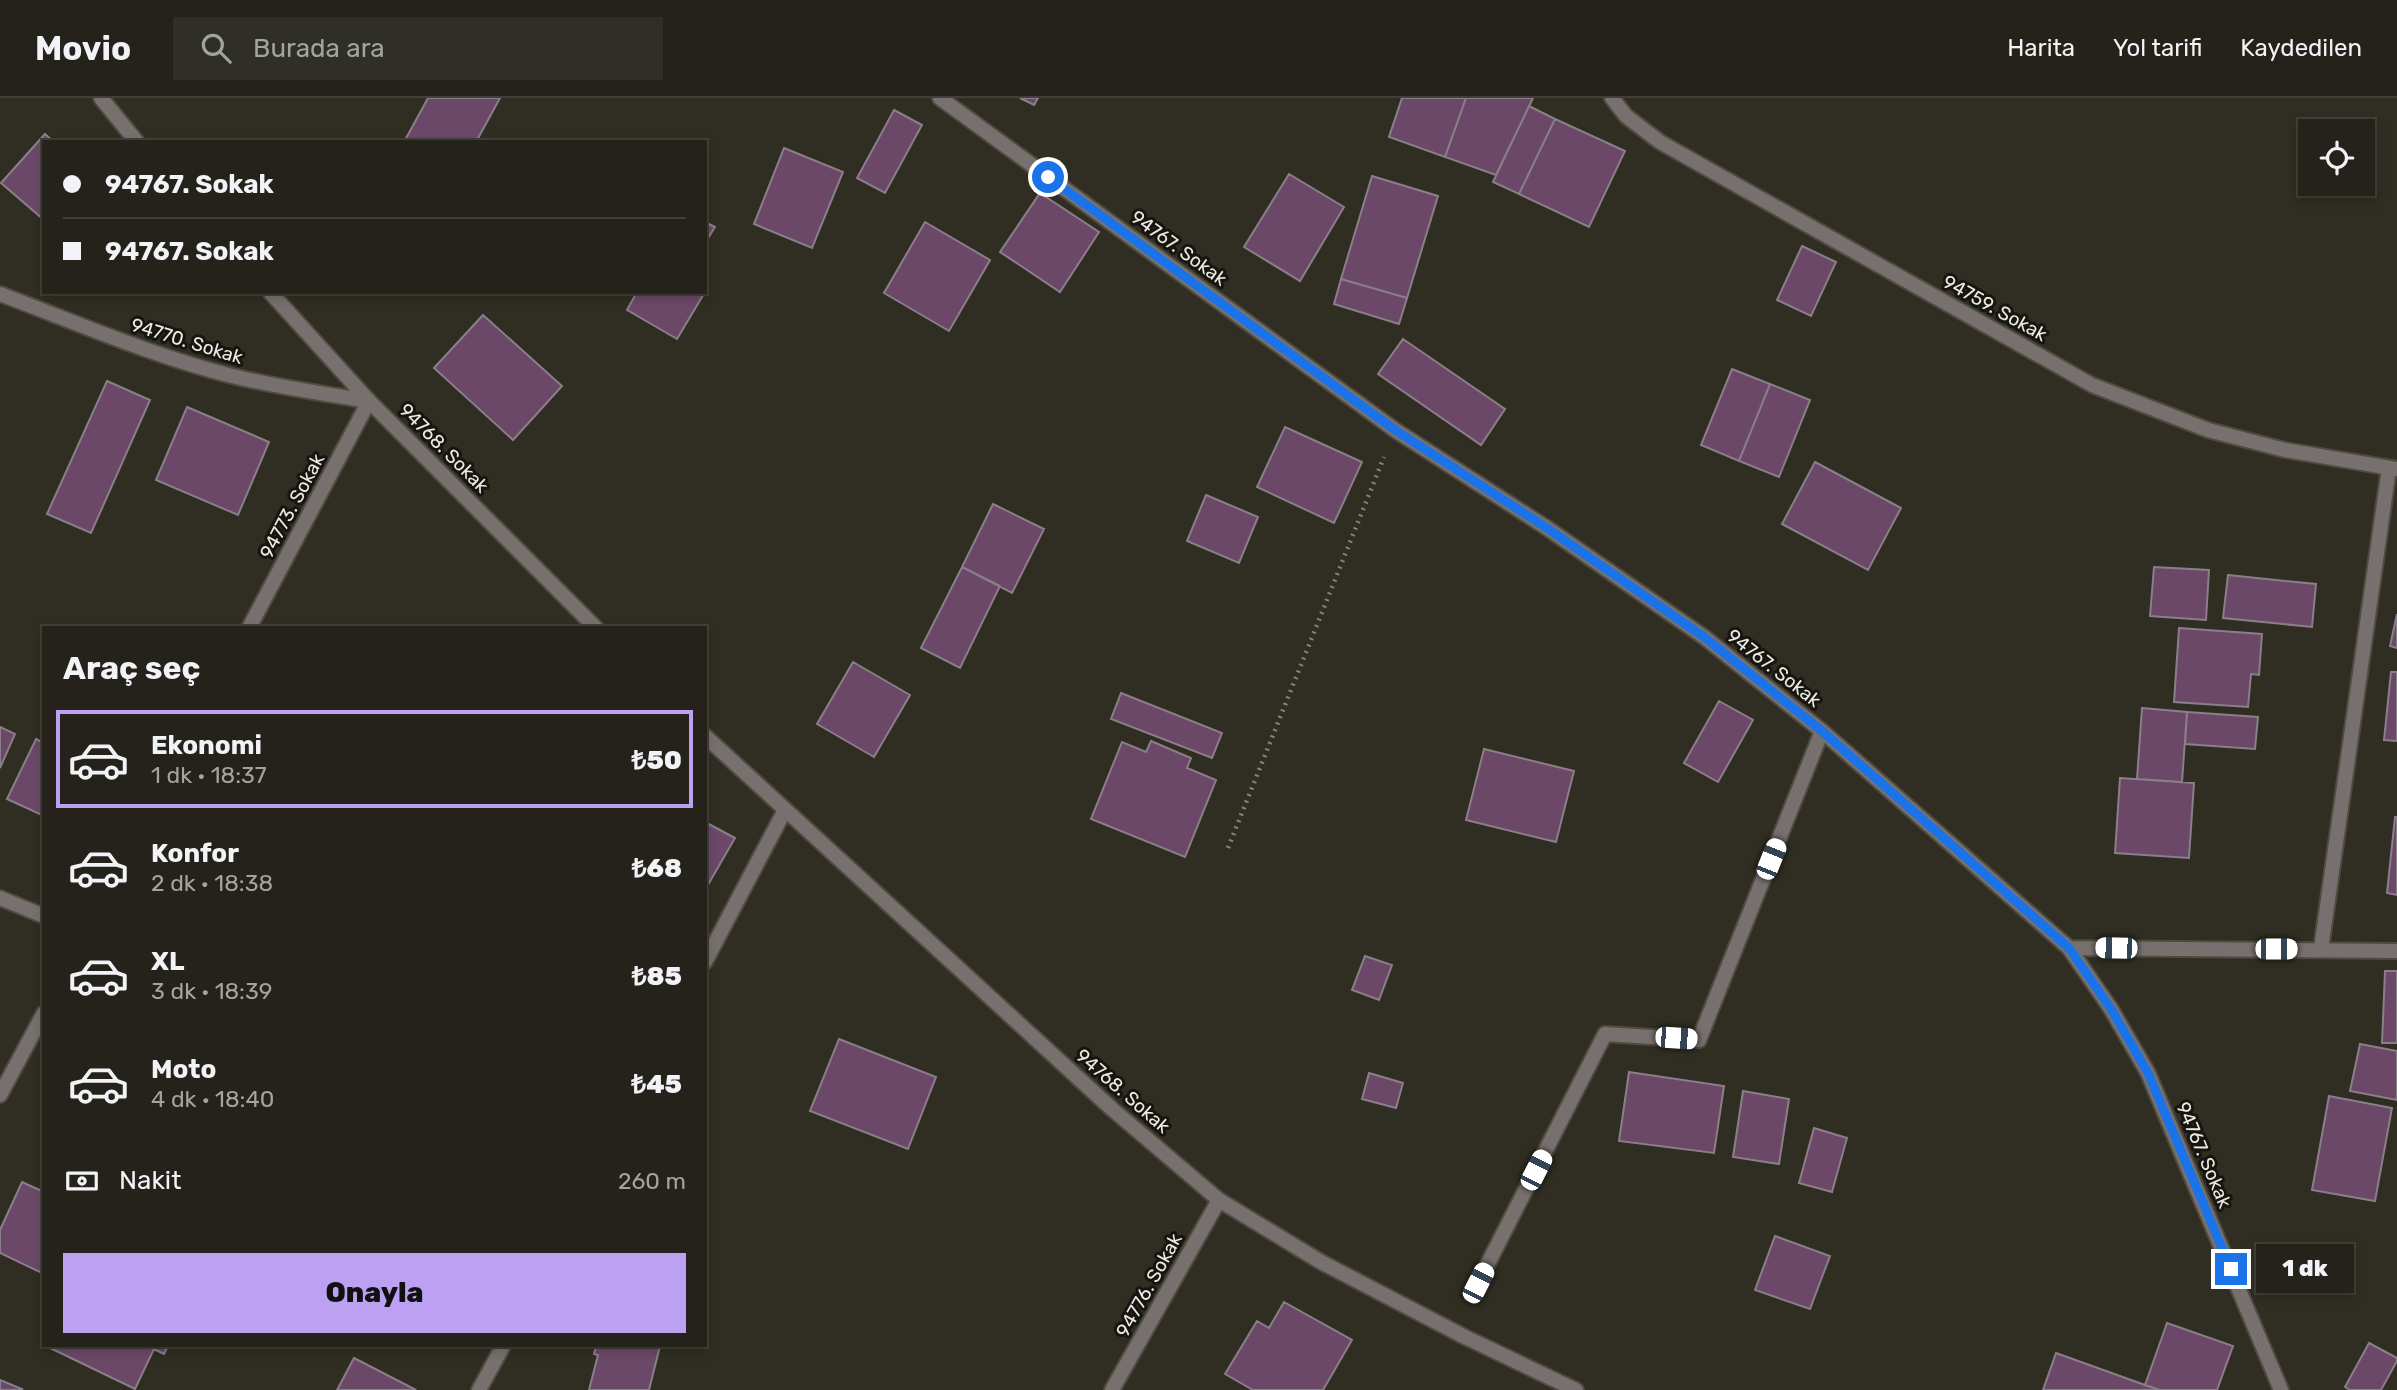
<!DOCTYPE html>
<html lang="tr">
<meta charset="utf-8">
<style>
:root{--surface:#24221a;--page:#302f27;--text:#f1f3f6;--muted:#a3a4a2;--line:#413f39;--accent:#bca0f2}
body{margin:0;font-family:Rubik,sans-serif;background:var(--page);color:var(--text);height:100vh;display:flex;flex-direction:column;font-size:26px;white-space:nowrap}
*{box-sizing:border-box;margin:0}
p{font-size:23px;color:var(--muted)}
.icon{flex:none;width:38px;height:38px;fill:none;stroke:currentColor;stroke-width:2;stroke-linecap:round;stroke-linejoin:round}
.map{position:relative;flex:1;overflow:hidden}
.sheet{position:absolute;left:42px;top:528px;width:665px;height:721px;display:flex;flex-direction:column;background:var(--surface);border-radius:0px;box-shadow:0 4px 10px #0003,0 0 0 2px var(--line)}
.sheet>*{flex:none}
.top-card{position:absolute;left:42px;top:42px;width:665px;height:154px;border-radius:0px;box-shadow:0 4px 10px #0003,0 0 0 2px var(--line);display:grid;align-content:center;height:154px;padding:0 21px;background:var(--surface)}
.controls{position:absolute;left:2298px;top:21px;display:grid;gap:14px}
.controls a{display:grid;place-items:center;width:77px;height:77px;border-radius:0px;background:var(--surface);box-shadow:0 4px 10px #0003,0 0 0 2px var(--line);font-size:35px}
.end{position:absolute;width:32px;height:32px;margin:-16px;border:9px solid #1a73e8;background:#fff;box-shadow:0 0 0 4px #fff}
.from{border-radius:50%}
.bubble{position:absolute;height:49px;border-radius:0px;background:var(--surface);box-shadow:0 4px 10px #0003,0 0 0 2px var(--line);font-size:23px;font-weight:800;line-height:49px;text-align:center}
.car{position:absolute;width:21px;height:42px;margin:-21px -10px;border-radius:9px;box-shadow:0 0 5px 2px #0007;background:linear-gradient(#fff 24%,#345 0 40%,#fff 0 76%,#345 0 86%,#fff 0)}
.top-card b{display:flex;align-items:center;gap:24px;height:66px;font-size:26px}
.top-card b+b{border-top:2px solid var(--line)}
.top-card i{width:18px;height:18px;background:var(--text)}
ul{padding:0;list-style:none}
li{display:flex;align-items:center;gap:21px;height:98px;margin:0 14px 10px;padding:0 7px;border:4px solid transparent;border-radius:0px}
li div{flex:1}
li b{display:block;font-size:26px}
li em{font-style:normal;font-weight:800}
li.active{border-color:var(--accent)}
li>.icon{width:63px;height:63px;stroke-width:1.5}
h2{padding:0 21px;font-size:32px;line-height:84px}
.pay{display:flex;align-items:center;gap:18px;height:77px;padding:0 21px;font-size:26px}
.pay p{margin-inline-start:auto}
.action{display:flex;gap:14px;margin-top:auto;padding:14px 21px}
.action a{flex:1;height:80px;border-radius:0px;background:var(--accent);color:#111;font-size:28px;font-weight:800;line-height:80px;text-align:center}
header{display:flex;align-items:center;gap:42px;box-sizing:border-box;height:98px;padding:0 35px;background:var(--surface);border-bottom:2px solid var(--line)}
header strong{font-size:33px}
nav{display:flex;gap:38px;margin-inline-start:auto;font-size:24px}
.search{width:490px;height:63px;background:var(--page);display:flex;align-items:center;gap:18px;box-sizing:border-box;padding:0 24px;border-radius:0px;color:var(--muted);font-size:26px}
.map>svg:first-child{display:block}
.building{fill:#6c4868;stroke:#8a7f89;stroke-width:2}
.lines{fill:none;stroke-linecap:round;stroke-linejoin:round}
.minor-casing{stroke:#4e4b41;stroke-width:18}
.tertiary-casing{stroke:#4e4b41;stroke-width:18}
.path{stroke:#85837a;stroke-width:4.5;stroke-dasharray:2 5;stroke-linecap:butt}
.minor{stroke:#77706f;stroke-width:14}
.tertiary{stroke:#77706f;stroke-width:14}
.route{stroke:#1a73e8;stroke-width:9}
.labels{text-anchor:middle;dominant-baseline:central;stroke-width:6;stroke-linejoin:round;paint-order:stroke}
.street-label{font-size:19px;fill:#eceae3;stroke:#171510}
</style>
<header>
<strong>Movio</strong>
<div class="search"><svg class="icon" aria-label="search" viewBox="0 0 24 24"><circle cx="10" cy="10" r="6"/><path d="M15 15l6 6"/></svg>Burada ara</div>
<nav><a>Harita</a><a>Yol tarifi</a><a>Kaydedilen</a></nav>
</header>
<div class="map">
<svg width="2397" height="1292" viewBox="0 0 2397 1292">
<rect width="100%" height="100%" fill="#302d22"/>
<path class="building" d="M428,0h72l-24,44h-72z
M1020,0h18l-4,7z
M1402,0h64l-21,59 -56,-20z
M1466,0h67l-37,77 -51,-18z
M1529,8l26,13 -36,75 -26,-12z
M894,12l28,15 -37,68 -28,-15z
M1555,21l70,32 -36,76 -70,-33z
M45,36l9,8h-10v78l-43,-37z
M784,50l59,24 -31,76 -58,-24z
M1289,76l55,33 -44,74 -56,-34z
M1372,78l66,20 -31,102 -66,-19z
M1040,95l59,39 -39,60 -60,-40z
M705,124l10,5 -10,16z
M925,124l65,38 -41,71 -65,-38z
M1802,148l34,16 -25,54 -34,-16z
M1341,181l66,19 -8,26 -65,-20z
M637,194h68l-28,47 -50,-29z
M483,217l79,71 -49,54 -79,-72z
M1403,241l102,70 -24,36 -103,-71z
M1732,271l38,15 -31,77 -38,-16z
M107,283l43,19 -59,133 -44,-19z
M1770,286l40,16 -31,77 -40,-16z
M187,309l82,35 -31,73 -82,-35z
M1285,329l77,35 -28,61 -77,-36z
M1815,364l86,46 -33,62 -86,-46z
M1206,397l52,22 -19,46 -52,-22z
M993,406l51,25 -32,64 -50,-26z
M962,469l38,19 -40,82 -39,-20z
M2154,469l55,3 -3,50 -56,-4z
M2228,477l88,9 -4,43 -89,-9z
M2397,516v34l-7,-2z
M2179,530l83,6 -3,41 -8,-1 -3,33 -74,-5z
M853,564l57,33 -36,62 -57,-33z
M2391,574h6v69l-13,-1z
M1121,595l101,40 -10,25 -101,-39z
M1719,603l34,19 -35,62 -34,-19z
M2142,610l45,4 -5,70 -45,-3z
M2187,614l71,5 -3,32 -70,-5z
M0,629l15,7 -15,34z
M36,641l8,4v73l-37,-17z
M1151,643l40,17 -4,10 29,12 -31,77 -94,-38 31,-77 24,10z
M1484,651l90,22 -18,71 -90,-22z
M2120,680l74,5 -5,75 -74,-5z
M2395,719h2v78l-10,-2z
M705,724l30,16 -30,52z
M1365,858l27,9 -13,35 -27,-10z
M2385,873h12v72h-15z
M839,941l97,38 -28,72 -98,-38z
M2360,946l37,7v49l-47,-9z
M1629,974l95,14 -10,67 -95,-12z
M1369,975l34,10 -7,25 -34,-9z
M1743,993l46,8 -10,65 -46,-7z
M2329,998l63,12 -17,93 -63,-11z
M1814,1030l33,10 -15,54 -33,-9z
M22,1084l22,10v82l-44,-21v-23z
M1775,1138l55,20 -20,53 -55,-19z
M1284,1204l68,38 -29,50h-70l-28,-16 32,-53 12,7z
M2167,1225l66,23 -16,44h-57l-15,-5z
M2369,1245l28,15v3l-16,29h-31l-5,-3z
M46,1248h101l7,3 -19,40z
M147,1248h21l-4,8z
M596,1248h64l-11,44h-60l9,-35 -4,-1z
M2056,1255l89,32 15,5h-117z
M354,1260l62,32h-79z
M0,1282l22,9 -1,1h-21z"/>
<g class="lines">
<g class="minor-casing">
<path id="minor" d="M940,0l455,332 152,98 157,109 118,94 247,217 42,61 37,64 133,317
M1612,0l14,18 34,26 432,243 116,45 77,20 112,19
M0,196c77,29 153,62 232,82 46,11 92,18 137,25l-120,227
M0,800l44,18
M2069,850l328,3
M2321,851l68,-481
M705,864l80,-152
M0,997l44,-82
M1478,1185l127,-249 94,6 123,-309
M479,1292l24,-44
M1112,1292l107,-190"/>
</g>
<g class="tertiary-casing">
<path id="tertiary" d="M101,0l36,44
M270,194l99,109 227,227
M705,638l407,373 107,91 102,62 144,75 111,53"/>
</g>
<path class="path" d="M1228,750l156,-391"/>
<use href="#minor" class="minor"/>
<use href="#tertiary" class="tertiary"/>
</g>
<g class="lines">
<path class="route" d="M1048,79l347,253 152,98 157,109 118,94 247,217 42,61 37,64 83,196"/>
</g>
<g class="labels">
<g class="street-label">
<text transform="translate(1179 150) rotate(36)">94767. Sokak</text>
<text transform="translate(1995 210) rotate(29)">94759. Sokak</text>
<text transform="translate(187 243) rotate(17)">94770. Sokak</text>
<text transform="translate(444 350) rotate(45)">94768. Sokak</text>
<text transform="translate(292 408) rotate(-62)">94773. Sokak</text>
<text transform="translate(1774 570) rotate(38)">94767. Sokak</text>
<text transform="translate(1123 993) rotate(41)">94768. Sokak</text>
<text transform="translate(2204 1057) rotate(67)">94767. Sokak</text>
<text transform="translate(1149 1187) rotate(-61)">94776. Sokak</text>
</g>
</g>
</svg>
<div class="controls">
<a><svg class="icon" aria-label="locate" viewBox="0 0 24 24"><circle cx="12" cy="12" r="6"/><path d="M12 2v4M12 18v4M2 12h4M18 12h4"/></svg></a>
</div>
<i class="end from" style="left:1048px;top:79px"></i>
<i class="end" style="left:2231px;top:1171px"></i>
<div class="bubble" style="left:2256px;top:1146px;width:98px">1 dk</div>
<i class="car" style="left:1771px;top:761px;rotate:22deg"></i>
<i class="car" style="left:2116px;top:850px;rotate:271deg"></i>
<i class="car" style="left:2276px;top:851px;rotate:90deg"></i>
<i class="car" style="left:1676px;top:940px;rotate:94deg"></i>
<i class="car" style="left:1536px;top:1072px;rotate:27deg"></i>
<i class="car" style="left:1478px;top:1185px;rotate:27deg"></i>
<div class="top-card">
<b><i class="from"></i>94767. Sokak</b>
<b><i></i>94767. Sokak</b>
</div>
<section class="sheet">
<h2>Araç seç</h2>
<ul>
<li class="active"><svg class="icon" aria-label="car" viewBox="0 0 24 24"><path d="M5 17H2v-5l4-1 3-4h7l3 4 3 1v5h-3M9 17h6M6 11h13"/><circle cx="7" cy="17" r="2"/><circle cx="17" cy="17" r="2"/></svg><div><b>Ekonomi</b><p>1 dk · 18:37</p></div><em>₺50</em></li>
<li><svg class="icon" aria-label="car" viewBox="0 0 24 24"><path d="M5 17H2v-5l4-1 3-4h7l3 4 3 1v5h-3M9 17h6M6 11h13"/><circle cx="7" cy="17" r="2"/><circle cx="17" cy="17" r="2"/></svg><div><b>Konfor</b><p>2 dk · 18:38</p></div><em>₺68</em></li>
<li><svg class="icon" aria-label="car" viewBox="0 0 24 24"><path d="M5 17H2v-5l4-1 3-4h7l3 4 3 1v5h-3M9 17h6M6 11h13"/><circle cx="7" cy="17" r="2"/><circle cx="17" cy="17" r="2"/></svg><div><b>XL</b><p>3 dk · 18:39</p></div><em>₺85</em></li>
<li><svg class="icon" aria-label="car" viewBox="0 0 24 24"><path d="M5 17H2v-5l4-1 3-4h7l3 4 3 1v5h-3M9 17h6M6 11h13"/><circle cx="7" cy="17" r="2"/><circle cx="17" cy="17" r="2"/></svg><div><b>Moto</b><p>4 dk · 18:40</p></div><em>₺45</em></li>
</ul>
<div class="pay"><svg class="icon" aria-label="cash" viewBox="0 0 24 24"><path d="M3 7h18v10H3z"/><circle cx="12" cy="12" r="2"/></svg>Nakit<p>260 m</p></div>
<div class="action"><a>Onayla</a></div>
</section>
</div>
